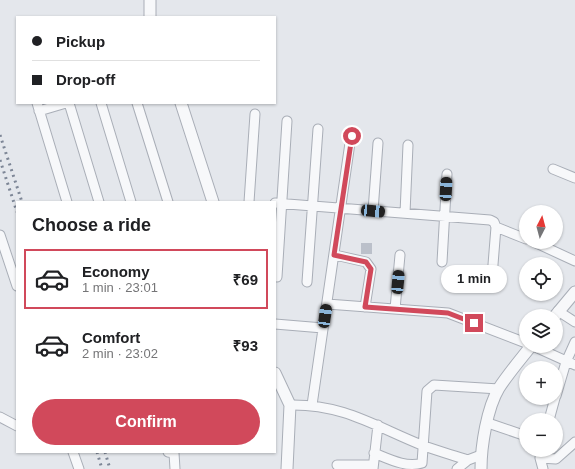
<!DOCTYPE html>
<meta charset="utf-8">
<style>
:root{--surface:#fff;--page:#f2f2f2;--text:#202124;--muted:#757577;--line:#e0e0e0;--accent:#d1495b}
body{margin:0;font-family:Arial,sans-serif;background:var(--page);color:var(--text);height:100vh;display:flex;flex-direction:column;font-size:15px;white-space:nowrap}
*{box-sizing:border-box;margin:0}
p{font-size:13px;color:var(--muted)}
.icon{flex:none;width:22px;height:22px;fill:none;stroke:currentColor;stroke-width:2;stroke-linecap:round;stroke-linejoin:round}
.map{position:relative;flex:1;overflow:hidden}
.side{position:absolute;left:16px;top:201px;width:260px;height:252px;display:flex;flex-direction:column;background:var(--surface);border-radius:0px;box-shadow:0 1px 3px #0004}
.side>*{flex:none}
.hud{position:absolute;left:16px;top:16px;width:260px;height:88px;border-radius:0px;box-shadow:0 1px 3px #0004;display:grid;align-content:center;height:88px;padding:0 16px;background:var(--surface)}
.needle{width:26px;rotate:6deg}
.fabs{position:absolute;left:519px;top:205px;display:grid;gap:8px}
.fabs a{display:grid;place-items:center;width:44px;height:44px;border-radius:50%;background:var(--surface);box-shadow:0 1px 3px #0004;font-size:20px}
.end{position:absolute;width:18px;height:18px;margin:-9px;border:5px solid #d1495b;background:#fff;box-shadow:0 0 0 2px #fff}
.from{border-radius:50%}
.bubble{position:absolute;height:28px;border-radius:14px;background:var(--surface);box-shadow:0 1px 3px #0004;font-size:13px;font-weight:600;line-height:28px;text-align:center}
.car{position:absolute;width:12px;height:24px;margin:-12px -6px;border-radius:5px;box-shadow:0 0 3px 1px #0007;background:linear-gradient(#222 24%,#8ab4d8 0 40%,#222 0 76%,#8ab4d8 0 86%,#222 0)}
.hud b{display:flex;align-items:center;gap:14px;height:38px;font-size:15px}
.hud b+b{border-top:1px solid var(--line)}
.hud i{width:10px;height:10px;background:var(--text)}
ul{padding:0;list-style:none}
li{display:flex;align-items:center;gap:12px;height:60px;margin:0 8px 6px;padding:0 8px;border:2px solid transparent;border-radius:0px}
li div{flex:1}
li b{display:block;font-size:15px}
li em{font-style:normal;font-weight:600}
li.on{border-color:var(--accent)}
li>.icon{width:36px;height:36px;stroke-width:1.5}
h2{padding:0 16px;font-size:18px;line-height:48px}
.cta{display:flex;gap:8px;margin-top:auto;padding:8px 16px}
.cta a{flex:1;height:46px;border-radius:24px;background:var(--accent);color:#fff;font-size:16px;font-weight:600;line-height:46px;text-align:center}
.map>svg:first-child{display:block}
.building{fill:#bbc0ca}
.lines{fill:none;stroke-linecap:round;stroke-linejoin:round}
.minor-casing{stroke:#a9aeb7;stroke-width:11}
.tertiary-casing{stroke:#a9aeb7;stroke-width:13}
.minor{stroke:#f7f8fa;stroke-width:9}
.tertiary{stroke:#f7f8fa;stroke-width:11}
.rail{stroke:#7d8696;stroke-width:3;stroke-dasharray:2 4;stroke-linecap:butt}
.route{stroke:#d1495b;stroke-width:5}
</style>
<div class="map">
<svg width="575" height="469" viewBox="0 0 575 469">
<rect width="100%" height="100%" fill="#e4e7ec"/>
<path class="building" d="M361,243h11v11h-11z"/>
<g class="lines">
<g class="minor-casing">
<path id="minor" d="M37,103l30,99
M69,103l30,99
M101,103l30,99
M137,103l31,99
M39,111l27,-8
M553,169l22,9
M249,202l6,-88
M275,203l215,17 4,2 2,5 -4,50
M373,211l5,-68
M405,213l3,-68
M496,227l30,12
M0,235l17,51
M534,242l41,19
M335,255l31,7 5,7 -6,38
M442,262l5,-88
M277,277l10,-156
M307,282l11,-153
M327,304l121,9 78,30
M395,309l5,-54
M558,311l17,11
M275,324l48,4
M533,346l42,19
M556,396l10,-34 9,-20
M290,405c54,-1 86,22 134,41 15,5 30,10 44,14l13,-5
M312,405l39,-269
M0,417l17,9
M549,420l6,-22
M488,423l38,13
M541,450l-1,8 3,11
M73,452l6,17
M168,452l6,1 1,16
M374,453c15,6 32,15 48,10l5,-72 7,-6 65,4
M540,458l16,1 19,-17
M337,465h36
M373,469l5,-44
M457,469l11,-9"/>
</g>
<g class="tertiary-casing">
<path id="tertiary" d="M150,0v17
M181,103l32,99
M555,316l20,-24
M275,373l15,32 -3,64
M481,469c0,-23 6,-61 18,-81 9,-14 21,-28 32,-42"/>
</g>
<use href="#minor" class="minor"/>
<use href="#tertiary" class="tertiary"/>
<path class="rail" d="M0,135l22,67
M0,160l17,52
M97,452l5,17
M105,452l5,17"/>
</g>
<g class="lines">
<path class="route" d="M352,136l-18,119 32,7 5,7 -6,38 83,6 26,10"/>
</g>
</svg>
<div class="fabs">
<a><svg class="needle" viewBox="-14 -14 28 28"><path d="M0-13l5 13h-10z" fill="#e53935"/><path d="M0 13l5-13h-10z" fill="#757577"/></svg></a>
<a><svg class="icon" aria-label="locate" viewBox="0 0 24 24"><circle cx="12" cy="12" r="6"/><path d="M12 2v4M12 18v4M2 12h4M18 12h4"/></svg></a>
<a><svg class="icon" aria-label="layers" viewBox="0 0 24 24"><path d="M12 4l9 5-9 5-9-5zM3 14l9 5 9-5"/></svg></a>
<a>+</a>
<a>−</a>
</div>
<i class="end from" style="left:352px;top:136px"></i>
<i class="end" style="left:474px;top:323px"></i>
<div class="bubble" style="left:441px;top:265px;width:66px">1 min</div>
<i class="car" style="left:446px;top:189px;rotate:3deg"></i>
<i class="car" style="left:373px;top:211px;rotate:95deg"></i>
<i class="car" style="left:398px;top:282px;rotate:5deg"></i>
<i class="car" style="left:325px;top:316px;rotate:8deg"></i>
<div class="hud">
<b><i class="from"></i>Pickup</b>
<b><i></i>Drop-off</b>
</div>
<section class="side">
<h2>Choose a ride</h2>
<ul>
<li class="on"><svg class="icon" aria-label="car" viewBox="0 0 24 24"><path d="M5 17H2v-5l4-1 3-4h7l3 4 3 1v5h-3M9 17h6M6 11h13"/><circle cx="7" cy="17" r="2"/><circle cx="17" cy="17" r="2"/></svg><div><b>Economy</b><p>1 min · 23:01</p></div><em>₹69</em></li>
<li><svg class="icon" aria-label="car" viewBox="0 0 24 24"><path d="M5 17H2v-5l4-1 3-4h7l3 4 3 1v5h-3M9 17h6M6 11h13"/><circle cx="7" cy="17" r="2"/><circle cx="17" cy="17" r="2"/></svg><div><b>Comfort</b><p>2 min · 23:02</p></div><em>₹93</em></li>
</ul>
<div class="cta"><a>Confirm</a></div>
</section>
</div>
